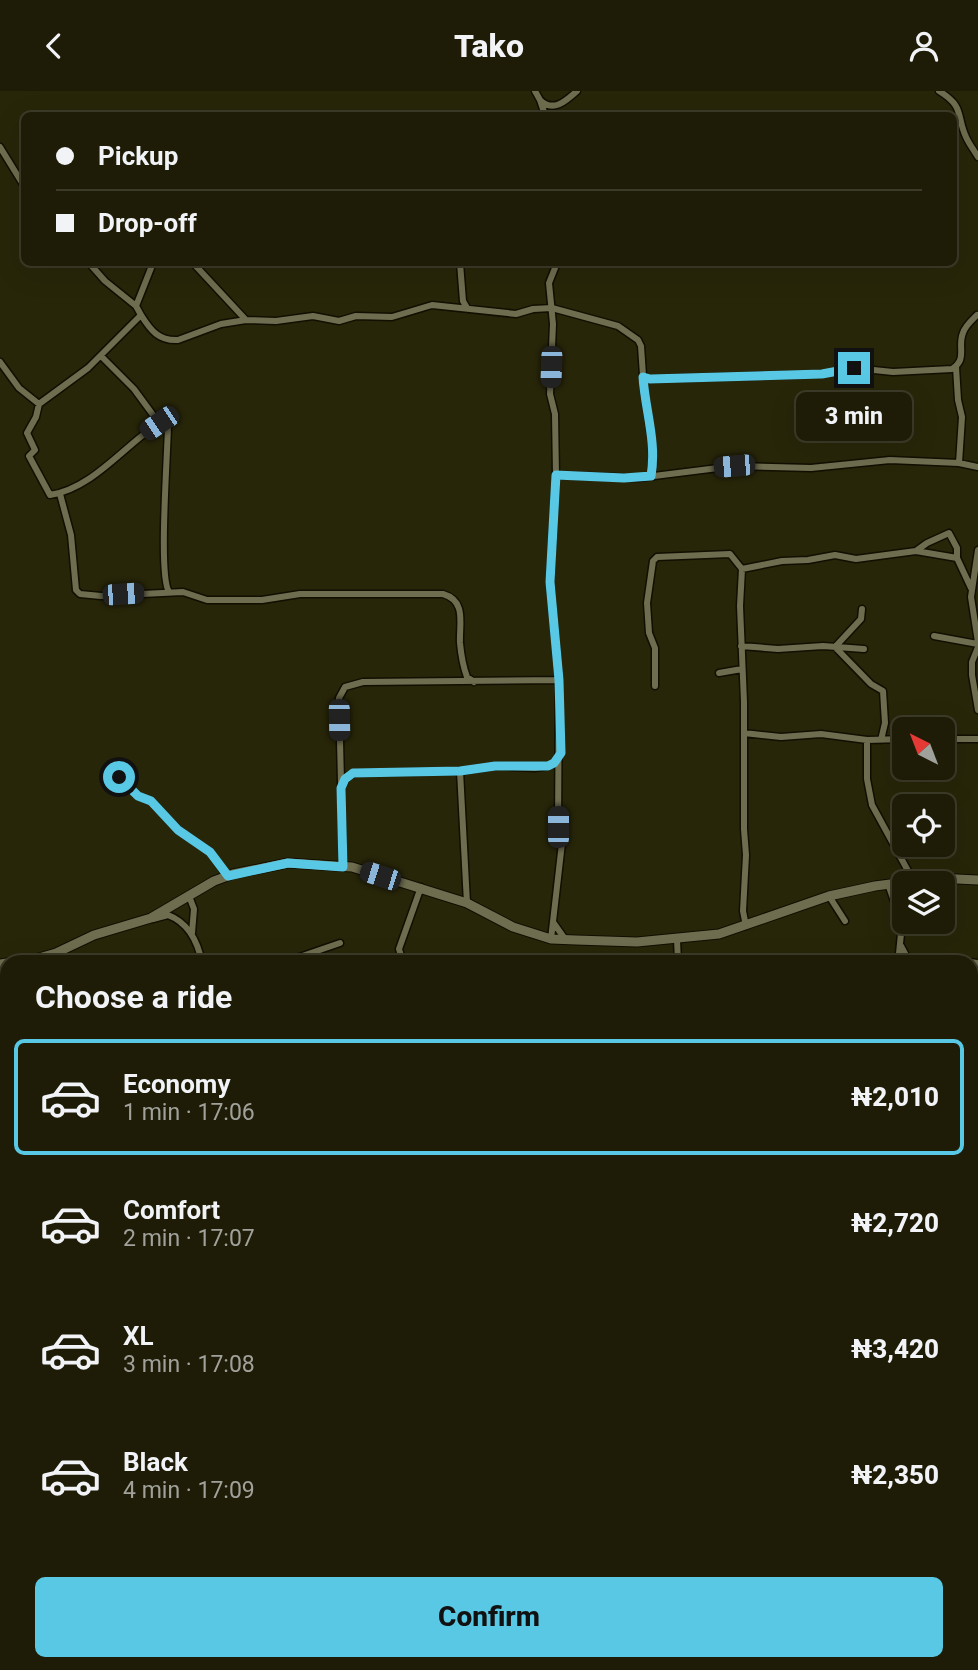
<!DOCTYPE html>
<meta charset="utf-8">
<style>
:root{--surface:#1e1c07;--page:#2b2915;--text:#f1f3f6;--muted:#a1a19b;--line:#3c3a28;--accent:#58c8e4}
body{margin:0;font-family:Roboto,sans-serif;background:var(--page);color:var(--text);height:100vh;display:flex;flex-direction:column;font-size:26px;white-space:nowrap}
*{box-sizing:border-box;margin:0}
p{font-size:23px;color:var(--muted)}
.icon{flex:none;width:38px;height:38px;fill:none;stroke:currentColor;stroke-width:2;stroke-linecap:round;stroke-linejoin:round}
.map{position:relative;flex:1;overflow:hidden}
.panel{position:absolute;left:0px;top:864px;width:978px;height:716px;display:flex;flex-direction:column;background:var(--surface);border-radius:21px 21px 0 0;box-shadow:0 7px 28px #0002,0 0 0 2px var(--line)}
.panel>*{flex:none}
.banner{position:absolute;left:21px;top:21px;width:936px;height:154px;border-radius:10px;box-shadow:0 7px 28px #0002,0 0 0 2px var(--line);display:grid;align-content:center;height:154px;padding:0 35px;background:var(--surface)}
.needle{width:46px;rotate:318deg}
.buttons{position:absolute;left:892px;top:626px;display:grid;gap:14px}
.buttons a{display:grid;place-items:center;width:63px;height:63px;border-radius:10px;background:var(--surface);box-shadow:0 7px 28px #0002,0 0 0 2px var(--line);font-size:35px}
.end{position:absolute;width:32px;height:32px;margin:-16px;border:9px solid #58c8e4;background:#111;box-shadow:0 0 0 4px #111}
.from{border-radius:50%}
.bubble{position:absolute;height:49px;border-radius:10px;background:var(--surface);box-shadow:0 7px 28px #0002,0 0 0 2px var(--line);font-size:23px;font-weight:800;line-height:49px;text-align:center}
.car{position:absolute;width:21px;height:42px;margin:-21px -10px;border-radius:9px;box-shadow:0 0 5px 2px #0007;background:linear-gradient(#222 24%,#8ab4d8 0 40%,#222 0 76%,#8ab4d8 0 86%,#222 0)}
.banner b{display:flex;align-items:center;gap:24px;height:66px;font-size:26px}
.banner b+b{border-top:2px solid var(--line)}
.banner i{width:18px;height:18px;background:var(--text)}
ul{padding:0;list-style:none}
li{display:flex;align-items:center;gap:21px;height:116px;margin:0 14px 10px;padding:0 21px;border:4px solid transparent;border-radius:10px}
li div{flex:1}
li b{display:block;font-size:26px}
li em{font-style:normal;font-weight:800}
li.on{border-color:var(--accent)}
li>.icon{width:63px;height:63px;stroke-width:1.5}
h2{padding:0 35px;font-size:32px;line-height:84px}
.action{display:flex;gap:14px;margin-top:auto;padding:14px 35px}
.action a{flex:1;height:80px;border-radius:10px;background:var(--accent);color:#111;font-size:28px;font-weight:800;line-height:80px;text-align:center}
header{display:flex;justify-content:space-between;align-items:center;height:91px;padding:0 35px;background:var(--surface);font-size:32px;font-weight:800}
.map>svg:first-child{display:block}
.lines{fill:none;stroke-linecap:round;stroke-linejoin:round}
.street-casing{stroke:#110f00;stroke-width:9}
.secondary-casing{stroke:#110f00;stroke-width:11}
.street{stroke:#6f6d4f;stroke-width:6}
.secondary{stroke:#6f6d4f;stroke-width:9}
.route{stroke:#58c8e4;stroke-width:9}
</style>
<header><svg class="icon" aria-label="back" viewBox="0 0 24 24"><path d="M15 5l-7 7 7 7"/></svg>Tako<svg class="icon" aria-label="person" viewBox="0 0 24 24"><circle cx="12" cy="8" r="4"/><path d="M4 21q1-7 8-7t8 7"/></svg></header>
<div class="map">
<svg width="978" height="1579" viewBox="0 0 978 1579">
<rect width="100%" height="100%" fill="#282609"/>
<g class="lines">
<g class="street-casing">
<path id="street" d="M535,0l5,9 5,15
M939,0c26,16 17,24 27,46 3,7 8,13 12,20
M540,9c13,13 26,1 37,-9
M0,56l24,39
M89,172l16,18 31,25
M193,172l53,57 30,1 37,-5 26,5 17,-5 36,1 40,-12 84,9 17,-5 19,-1 66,18 20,14 3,6 3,44 8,52 1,22 -2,12
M460,172l3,38 4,7
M141,224c10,16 18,26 37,25l43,-16 25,-4
M101,265l33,33 25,34h9c0,28 -10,152 1,169
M0,271l19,26 20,16 49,-36 53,-53 -5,-9 17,-43
M956,276l2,33 4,17 -3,46
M644,286l6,2 172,-5 32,-6 39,4 59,-3c16,-10 5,-22 11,-36 2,-7 9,-13 14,-18
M39,313l-3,13 -9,16 8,17 -6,6 21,39c42,-6 75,-50 109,-72
M556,384l82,3 96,-12 77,2 79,-8 69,3 19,4
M60,403l11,41 5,55 4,4 21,2 82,-4 24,8h55l38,-6h143c24,7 16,30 17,49 1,11 3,23 7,34l7,5
M978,459l-7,47 7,45
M916,460l11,-8 22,-10 8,15v10
M742,478l40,-8 26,-1 27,-5 21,4 60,-8 41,7 14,30
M862,518l-1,10 -26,28 36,37 12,7 2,32 -4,17
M934,545l44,8
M741,555l37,3 45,-3 41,3
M978,556l-6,15v13l6,35
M719,582l23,-4
M655,595v-38l-6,-15 -2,-30 6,-42 4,-4 73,-3 12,15 -2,37 4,96v127l2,26 -3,56 3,15
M744,642l37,4 40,-3 46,6 38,-1
M943,648h35
M867,649v39l5,26 41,75
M460,680l7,132
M119,686l19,19 13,5 27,29 32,22 17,24
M342,695l5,-10 9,-3 104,-2 35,-5 40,2 13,-2 6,-3 6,-9
M343,776l-4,-169 6,-11 18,-5 196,-2
M888,793l14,40 -4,39
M189,805l5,13 -2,24
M829,805l16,25
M153,828l15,-4c21,8 30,27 34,48
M553,831l12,17
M551,848l11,-96 -4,-16 1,-147 -9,-98 6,-107 -1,-61 -5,-20 3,-70 -4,-41 8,-20
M677,848l1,24
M901,855l9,17
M282,872l58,-20
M407,872l-5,-4 -3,-10 22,-62
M943,872l10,-3 25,3
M971,873l6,12 1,13
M971,1025l7,-2
M971,1137l7,-2
M651,1573v6
M298,1574l55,5
M457,1579l3,-6"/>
</g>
<g class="secondary-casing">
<path id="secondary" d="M15,872l17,-3 24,-7 38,-18 57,-17 63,-37 19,-7 55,-11 64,4 115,36 46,24 38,12 25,1 61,2 82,-8 110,-38 46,-10 61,-8 42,2
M0,873l7,-1"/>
</g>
<use href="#street" class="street"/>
<use href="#secondary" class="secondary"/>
</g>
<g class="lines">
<path class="route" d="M119,686l19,19 13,5 27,29 32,22 18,24 60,-13 55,4 -2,-79 4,-9 8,-6 107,-2 35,-5h53l6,-3 7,-10 -2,-73 -9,-98 6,-107 68,3 27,-2c6,-34 -6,-66 -8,-99l7,2 172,-5 32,-6"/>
</g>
</svg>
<div class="buttons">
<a><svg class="needle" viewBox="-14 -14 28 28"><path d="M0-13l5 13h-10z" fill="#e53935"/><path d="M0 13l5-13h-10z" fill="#a1a19b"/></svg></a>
<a><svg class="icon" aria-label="locate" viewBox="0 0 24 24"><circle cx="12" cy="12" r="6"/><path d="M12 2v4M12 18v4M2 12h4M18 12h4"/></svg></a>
<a><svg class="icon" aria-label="layers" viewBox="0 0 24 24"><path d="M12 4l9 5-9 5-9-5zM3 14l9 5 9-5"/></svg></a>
</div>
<i class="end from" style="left:119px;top:686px"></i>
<i class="end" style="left:854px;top:277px"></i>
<div class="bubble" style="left:796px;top:301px;width:116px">3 min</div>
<i class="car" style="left:551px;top:276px;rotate:182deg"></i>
<i class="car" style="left:159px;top:332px;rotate:236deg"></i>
<i class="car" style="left:734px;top:375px;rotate:265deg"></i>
<i class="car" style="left:123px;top:503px;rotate:86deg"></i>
<i class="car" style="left:339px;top:629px;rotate:179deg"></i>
<i class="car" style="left:558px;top:736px;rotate:0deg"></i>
<i class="car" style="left:380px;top:785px;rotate:288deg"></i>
<div class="banner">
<b><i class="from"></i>Pickup</b>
<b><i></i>Drop-off</b>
</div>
<section class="panel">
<h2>Choose a ride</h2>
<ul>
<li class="on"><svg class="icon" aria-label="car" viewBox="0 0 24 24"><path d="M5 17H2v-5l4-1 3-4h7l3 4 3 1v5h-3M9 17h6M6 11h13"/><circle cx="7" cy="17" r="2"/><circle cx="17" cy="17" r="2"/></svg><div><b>Economy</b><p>1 min · 17:06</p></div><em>₦2,010</em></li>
<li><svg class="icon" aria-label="car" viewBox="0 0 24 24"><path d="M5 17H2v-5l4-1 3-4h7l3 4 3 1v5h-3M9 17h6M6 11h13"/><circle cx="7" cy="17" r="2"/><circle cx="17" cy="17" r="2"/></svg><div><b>Comfort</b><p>2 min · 17:07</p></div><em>₦2,720</em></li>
<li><svg class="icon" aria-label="car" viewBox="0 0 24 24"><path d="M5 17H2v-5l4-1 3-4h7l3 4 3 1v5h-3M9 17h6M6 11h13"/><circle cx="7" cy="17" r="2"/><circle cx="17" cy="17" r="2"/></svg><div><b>XL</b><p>3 min · 17:08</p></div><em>₦3,420</em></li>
<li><svg class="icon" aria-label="car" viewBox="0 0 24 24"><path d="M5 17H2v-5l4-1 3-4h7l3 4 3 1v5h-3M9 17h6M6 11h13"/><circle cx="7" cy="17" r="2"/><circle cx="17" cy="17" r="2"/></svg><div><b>Black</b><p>4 min · 17:09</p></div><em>₦2,350</em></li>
</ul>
<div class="action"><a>Confirm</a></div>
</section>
</div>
